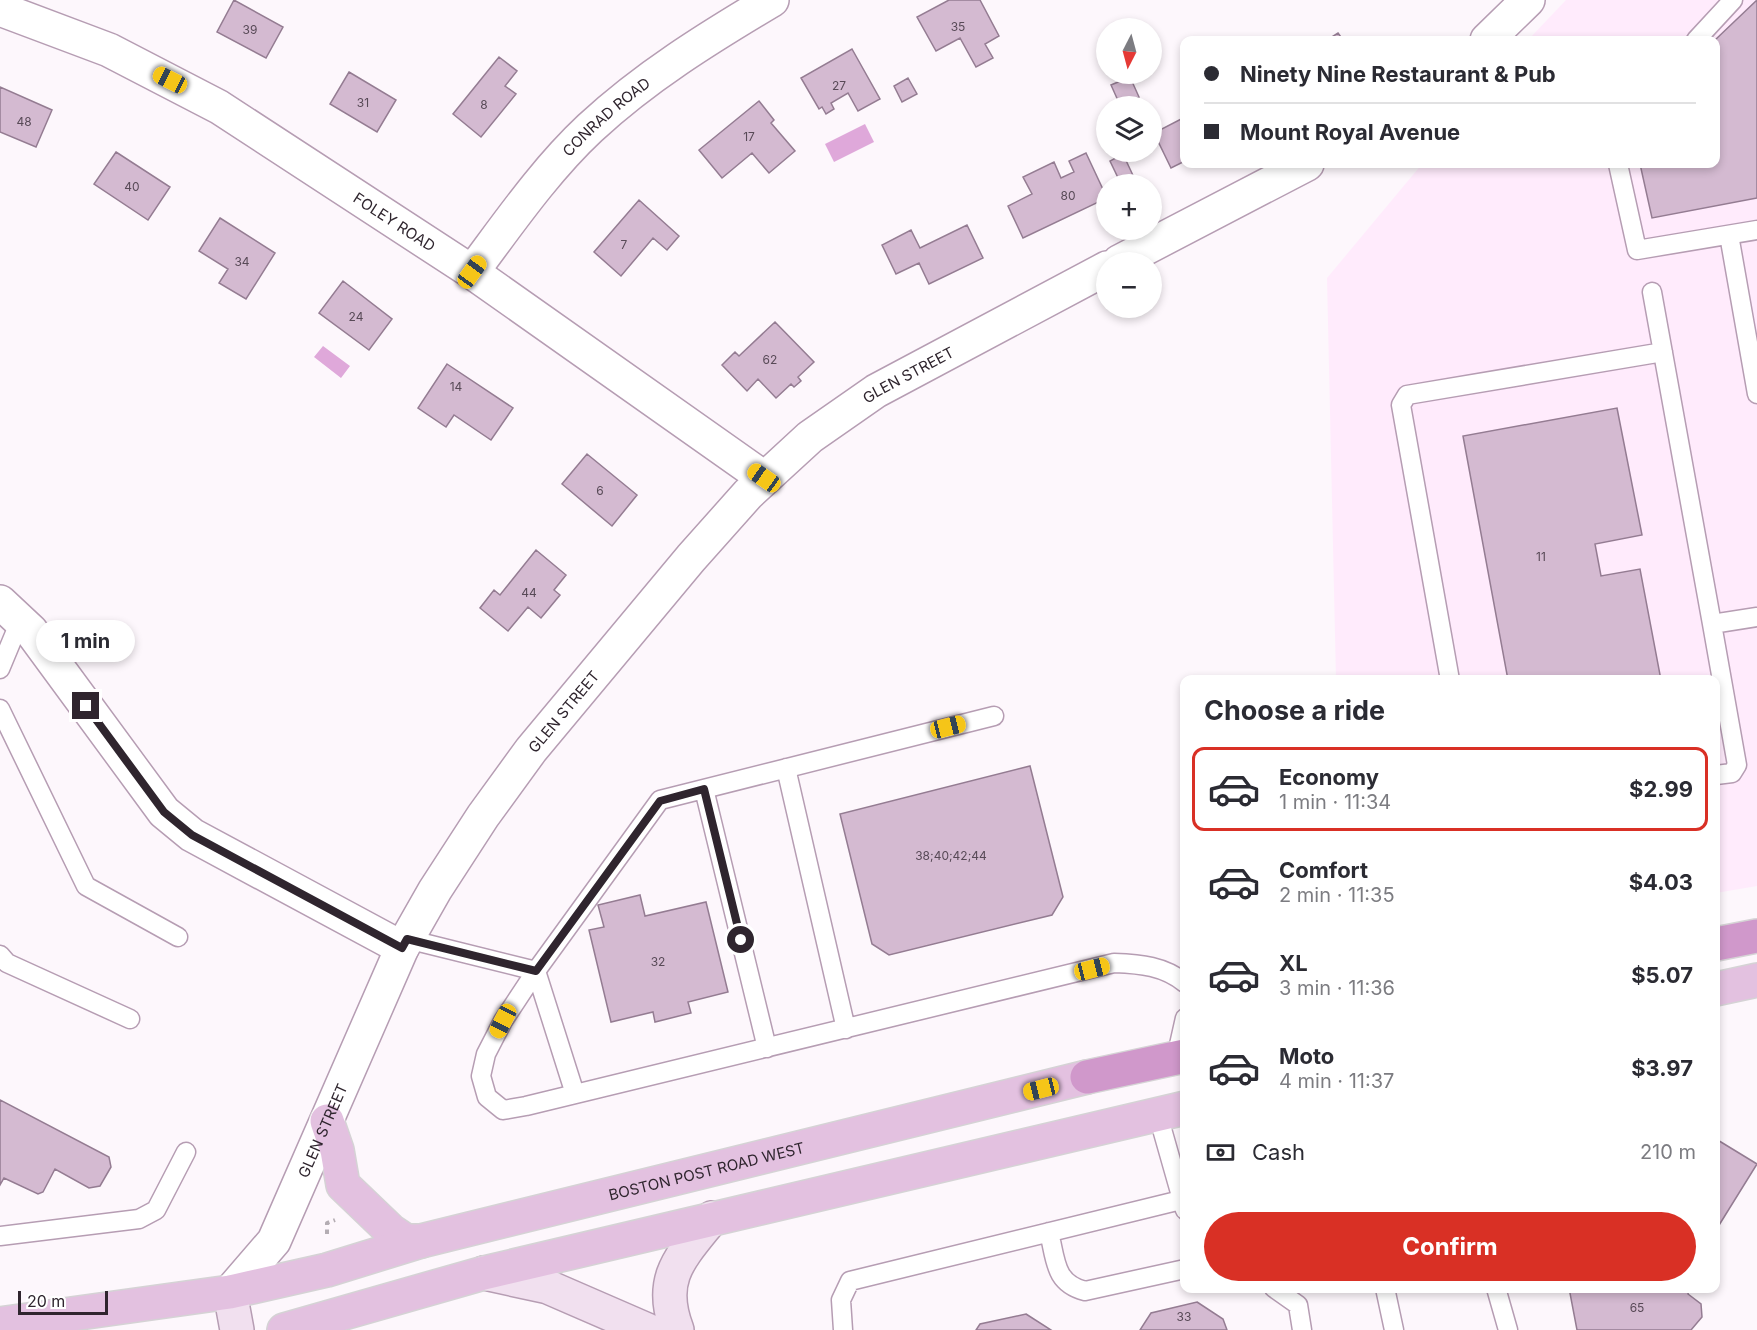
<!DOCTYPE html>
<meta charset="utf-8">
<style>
:root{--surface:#fff;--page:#f2f2f3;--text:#2b2b33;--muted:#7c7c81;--line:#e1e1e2;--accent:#d93025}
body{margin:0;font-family:Inter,sans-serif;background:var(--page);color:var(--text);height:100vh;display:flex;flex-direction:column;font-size:22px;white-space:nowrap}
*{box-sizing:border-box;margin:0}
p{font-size:20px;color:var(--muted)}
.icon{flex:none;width:33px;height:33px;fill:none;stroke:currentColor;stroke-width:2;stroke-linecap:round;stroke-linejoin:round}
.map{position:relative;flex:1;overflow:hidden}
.sheet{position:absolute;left:1180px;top:675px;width:540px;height:618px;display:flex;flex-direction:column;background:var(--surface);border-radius:12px;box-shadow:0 3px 9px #0003}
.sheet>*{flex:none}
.top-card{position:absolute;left:1180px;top:36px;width:540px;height:132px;border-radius:12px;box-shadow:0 3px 9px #0003;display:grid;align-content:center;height:132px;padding:0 24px;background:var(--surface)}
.needle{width:39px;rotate:186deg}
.fabs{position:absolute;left:1096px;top:18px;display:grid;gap:12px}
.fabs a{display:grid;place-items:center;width:66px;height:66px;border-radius:50%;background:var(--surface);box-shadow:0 3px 9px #0003;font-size:30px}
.scale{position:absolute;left:18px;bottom:15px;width:90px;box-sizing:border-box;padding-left:6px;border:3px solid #2f252e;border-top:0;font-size:16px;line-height:21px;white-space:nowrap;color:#2f252e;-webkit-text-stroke:4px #fff;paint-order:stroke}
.end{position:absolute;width:27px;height:27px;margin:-14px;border:8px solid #2f252e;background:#fff;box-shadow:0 0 0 3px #fff}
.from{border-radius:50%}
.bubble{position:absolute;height:42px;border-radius:21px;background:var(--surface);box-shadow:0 3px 9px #0003;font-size:20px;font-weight:700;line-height:42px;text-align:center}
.car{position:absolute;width:18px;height:36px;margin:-18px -9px;border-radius:8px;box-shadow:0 0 4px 2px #0007;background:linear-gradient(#f5c518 24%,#345 0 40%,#f5c518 0 76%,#345 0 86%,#f5c518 0)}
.top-card b{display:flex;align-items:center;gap:21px;height:57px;font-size:22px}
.top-card b+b{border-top:2px solid var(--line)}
.top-card i{width:15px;height:15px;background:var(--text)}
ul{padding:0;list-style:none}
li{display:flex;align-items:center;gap:18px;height:84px;margin:0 12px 9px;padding:0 12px;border:3px solid transparent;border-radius:12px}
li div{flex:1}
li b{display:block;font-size:22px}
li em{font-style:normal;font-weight:700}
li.on{border-color:var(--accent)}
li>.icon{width:54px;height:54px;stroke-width:1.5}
h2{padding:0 24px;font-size:27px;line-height:72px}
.pay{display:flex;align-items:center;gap:15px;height:66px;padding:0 24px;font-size:22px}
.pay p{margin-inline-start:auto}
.cta{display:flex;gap:12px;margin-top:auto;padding:12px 24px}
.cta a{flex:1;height:69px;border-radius:36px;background:var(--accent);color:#fff;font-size:24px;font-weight:700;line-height:69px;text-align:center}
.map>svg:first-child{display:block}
.built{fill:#ffebfc}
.water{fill:#dfa8da}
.building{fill:#d4bad1;stroke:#947c92;stroke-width:1.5}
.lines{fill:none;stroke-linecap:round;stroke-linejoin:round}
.lane-casing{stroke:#b69db3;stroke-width:21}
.street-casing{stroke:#b69db3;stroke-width:36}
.secondary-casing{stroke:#b69db3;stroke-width:36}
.primary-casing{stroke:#d5d3d5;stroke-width:36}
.highway-casing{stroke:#d5d3d5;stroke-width:36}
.path{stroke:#b4adb3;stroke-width:4;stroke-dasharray:4.5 4.5;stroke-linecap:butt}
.lane{stroke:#fff;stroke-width:18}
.street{stroke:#fff;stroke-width:33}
.secondary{stroke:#f1e0ef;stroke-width:33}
.primary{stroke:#e3c1e0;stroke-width:33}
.highway{stroke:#d098cb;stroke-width:33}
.route{stroke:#2f252e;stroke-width:8}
.labels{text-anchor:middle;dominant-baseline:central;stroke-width:4.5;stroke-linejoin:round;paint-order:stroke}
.number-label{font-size:12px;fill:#584a57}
.street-label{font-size:15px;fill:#2f252e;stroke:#fff}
</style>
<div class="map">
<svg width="1757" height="1330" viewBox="0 0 1757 1330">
<rect width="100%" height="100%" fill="#fdf7fc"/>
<path class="built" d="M1566,0h191v886l-41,7v-213l-380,-1 -9,-401 95,-114h294v-124h-188z"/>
<path class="water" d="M865,124l9,18 -40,20 -9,-18z
M323,346l27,20 -9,12 -27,-21z"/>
<path class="building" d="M234,0l49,27 -17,31 -49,-26z
M949,0h31l19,36 -14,8 8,14 -17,9 -16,-29 -24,13 -19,-34z
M1757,0v198l-105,20 -12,-54h76l-1,-124z
M1338,33l5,7h-16z
M852,49l28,50 -22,12 -10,-18 -17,10 3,6 -8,5 -4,-7 -3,2 -18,-31z
M499,57l18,14 -12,15 11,8 -35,43 -28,-23z
M349,72l47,28 -19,32 -47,-28z
M1130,77l9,20 -19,8 -9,-20z
M908,78l9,16 -15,8 -8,-16z
M0,87l52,23 -16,37 -36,-15z
M759,101l15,19 -3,3 24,28 -26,22 -17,-20 -30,25 -23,-28z
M1185,117v44l-14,7 -17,-35z
M116,152l54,35 -22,33 -54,-36z
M1086,153l21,45 -84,40 -15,-32 24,-12 -9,-17 31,-15 7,16 13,-6 -5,-11z
M1123,154l14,30h-16l-11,-23z
M639,200l40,36 -12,14 -14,-12 -32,38 -27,-24z
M220,218l55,35 -29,46 -27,-16 9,-14 -29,-18z
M967,225l16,33 -54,26 -10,-21 -23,11 -14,-29 29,-15 9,18z
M343,281l49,38 -23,31 -50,-37z
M775,322l39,40 -16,15 3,4 -7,6 -3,-3 -15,14 -18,-19 -11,12 -25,-26 13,-13 4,4z
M447,364l66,44 -22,32 -37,-25 -8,12 -28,-19z
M1617,408l25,127 -47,9 6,32 39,-7 21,111h-153l-45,-244z
M587,454l50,41 -25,31 -50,-42z
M536,550l30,25 -12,15 6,5 -19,23 -13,-11 -20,24 -28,-23 14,-18 6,5z
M1030,766l33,131 -11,18 -163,40 -17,-11 -32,-130z
M640,895l5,21 61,-14 22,90 -40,10 3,11 -36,9 -2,-10 -42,10 -22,-92 15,-3 -6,-22z
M0,1100l109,57 2,10 -11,19 -11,2 -34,-19 -12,23 -5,2 -34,-16 -4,7z
M1716,1139l41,25 -41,66z
M1569,1288h120l-1,6 13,10 1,13 -11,13h-114z
M1197,1302l26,17 4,11h-87l11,-17z
M1026,1314l25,16h-75l4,-6z"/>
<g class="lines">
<g class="lane-casing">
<path id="lane" d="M1696,40l37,-40
M1618,164l19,86 120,-20
M1729,235l28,159
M1652,292l60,332 45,-7
M1712,624l25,141 -5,8 -16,2
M0,669l20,-48
M1450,680l-49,-275 6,-10 256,-43
M0,709l86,177 92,51
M994,716l-334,84 -124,171 -33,50 -17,33 -5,22 6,21 16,13 23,-4 588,-143c27,1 50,3 71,20
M786,768l60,261
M704,789l63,259
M407,939l129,32
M0,955l7,8 123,56
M536,971l39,123
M1176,1058l9,-40
M1158,1115l27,95
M1049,1232c7,28 5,51 36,59l100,-22
M0,1236l139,-17 17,-9 30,-58
M1274,1288l24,17 4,25
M1385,1288l9,42
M1496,1288l12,42
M843,1330l-2,-30 9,-19 335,-82"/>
</g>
<g class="street-casing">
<g id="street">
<path id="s1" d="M0,9l109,41 110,57 253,165 292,206"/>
<path d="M1487,40l41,-40"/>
<path d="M1119,262l188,-98"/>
<path id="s2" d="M472,272c36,-48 73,-102 118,-144 55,-51 118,-90 182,-128"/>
<path d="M0,602l31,29 133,181 28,23 210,113"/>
<path id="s3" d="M230,1292l44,-51 128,-293 33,-58 48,-74 48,-66 160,-192 57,-64 62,-57 66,-46 231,-123"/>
</g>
</g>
<g class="secondary-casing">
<path id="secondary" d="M484,1273l64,14 99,43
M230,1292l7,38
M677,1330c-20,-52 4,-73 35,-112"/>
</g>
<g class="primary-casing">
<g id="primary">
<path d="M1716,989l41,-9"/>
<path d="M327,1121l10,29 6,35 48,46 15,10h15"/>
<path id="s4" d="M0,1324l230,-32 97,-22 94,-29 666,-164"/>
<path d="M284,1330l200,-57 701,-165"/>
</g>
</g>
<g class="highway-casing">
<path id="highway" d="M1716,944l41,-8
M1087,1077l98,-21"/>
</g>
<path class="path" d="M327,1234v-11l8,-3"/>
<use href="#lane" class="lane"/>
<use href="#street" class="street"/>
<use href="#secondary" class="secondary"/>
<use href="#primary" class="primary"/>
<use href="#highway" class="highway"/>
</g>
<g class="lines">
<path class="route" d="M86,706l78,106 28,23 210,113 5,-9 129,32 124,-170 44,-12 37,151"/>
</g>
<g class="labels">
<g class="number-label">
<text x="958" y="26">35</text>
<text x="250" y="29">39</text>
<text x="839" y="85">27</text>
<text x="363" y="102">31</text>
<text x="484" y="104">8</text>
<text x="24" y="121">48</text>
<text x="749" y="136">17</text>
<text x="132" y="186">40</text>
<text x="1068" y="195">80</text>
<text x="624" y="244">7</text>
<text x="242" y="261">34</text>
<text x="356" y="316">24</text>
<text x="770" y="359">62</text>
<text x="456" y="386">14</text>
<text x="600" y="490">6</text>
<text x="1541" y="556">11</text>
<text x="529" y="592">44</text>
<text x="951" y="855">38;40;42;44</text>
<text x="658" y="961">32</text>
<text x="1637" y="1307">65</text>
<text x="1184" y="1316">33</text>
</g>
<g class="street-label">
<text stroke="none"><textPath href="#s2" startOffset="206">CONRAD ROAD</textPath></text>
<text stroke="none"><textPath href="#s1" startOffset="450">FOLEY ROAD</textPath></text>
<text stroke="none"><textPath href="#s3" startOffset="1160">GLEN STREET</textPath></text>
<text stroke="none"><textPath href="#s3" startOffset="674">GLEN STREET</textPath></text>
<text stroke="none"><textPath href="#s3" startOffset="188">GLEN STREET</textPath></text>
<text stroke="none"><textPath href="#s4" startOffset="724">BOSTON POST ROAD WEST</textPath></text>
</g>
</g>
</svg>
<div class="fabs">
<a><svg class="needle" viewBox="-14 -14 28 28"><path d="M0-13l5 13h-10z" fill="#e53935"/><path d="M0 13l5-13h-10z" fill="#7c7c81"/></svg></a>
<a><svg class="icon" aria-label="layers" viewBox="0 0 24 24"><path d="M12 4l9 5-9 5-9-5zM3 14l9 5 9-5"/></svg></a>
<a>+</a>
<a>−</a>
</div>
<div class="scale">20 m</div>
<i class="end from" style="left:741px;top:940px"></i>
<i class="end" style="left:86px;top:706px"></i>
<div class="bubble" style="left:36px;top:620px;width:99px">1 min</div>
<i class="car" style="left:170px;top:80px;rotate:297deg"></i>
<i class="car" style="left:472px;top:272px;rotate:36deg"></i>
<i class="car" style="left:764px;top:478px;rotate:305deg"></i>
<i class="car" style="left:948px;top:727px;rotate:76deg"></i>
<i class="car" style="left:1092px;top:969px;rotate:76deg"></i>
<i class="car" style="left:503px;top:1021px;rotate:207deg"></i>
<i class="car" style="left:1041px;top:1089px;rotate:256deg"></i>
<div class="top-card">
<b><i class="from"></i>Ninety Nine Restaurant &amp; Pub</b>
<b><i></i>Mount Royal Avenue</b>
</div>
<section class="sheet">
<h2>Choose a ride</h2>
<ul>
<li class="on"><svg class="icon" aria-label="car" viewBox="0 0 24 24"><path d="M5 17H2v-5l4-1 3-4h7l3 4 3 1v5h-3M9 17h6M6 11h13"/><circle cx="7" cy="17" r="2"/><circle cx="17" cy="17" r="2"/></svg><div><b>Economy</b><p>1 min · 11:34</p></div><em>$2.99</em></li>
<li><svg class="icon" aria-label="car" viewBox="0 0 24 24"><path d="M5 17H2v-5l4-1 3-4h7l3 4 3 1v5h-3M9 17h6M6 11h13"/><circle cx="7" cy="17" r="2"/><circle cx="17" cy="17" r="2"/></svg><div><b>Comfort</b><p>2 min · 11:35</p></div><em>$4.03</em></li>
<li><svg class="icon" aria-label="car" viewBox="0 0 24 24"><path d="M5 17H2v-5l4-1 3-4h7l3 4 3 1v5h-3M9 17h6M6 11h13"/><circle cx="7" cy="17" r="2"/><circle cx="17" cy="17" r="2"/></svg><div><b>XL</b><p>3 min · 11:36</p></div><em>$5.07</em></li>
<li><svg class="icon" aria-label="car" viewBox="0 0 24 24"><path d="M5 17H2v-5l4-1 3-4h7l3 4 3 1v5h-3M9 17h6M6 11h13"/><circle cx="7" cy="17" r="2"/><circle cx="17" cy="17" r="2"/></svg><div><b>Moto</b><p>4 min · 11:37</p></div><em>$3.97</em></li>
</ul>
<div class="pay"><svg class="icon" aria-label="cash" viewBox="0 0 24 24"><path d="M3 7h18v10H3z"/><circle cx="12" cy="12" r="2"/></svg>Cash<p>210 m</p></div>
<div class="cta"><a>Confirm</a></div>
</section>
</div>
